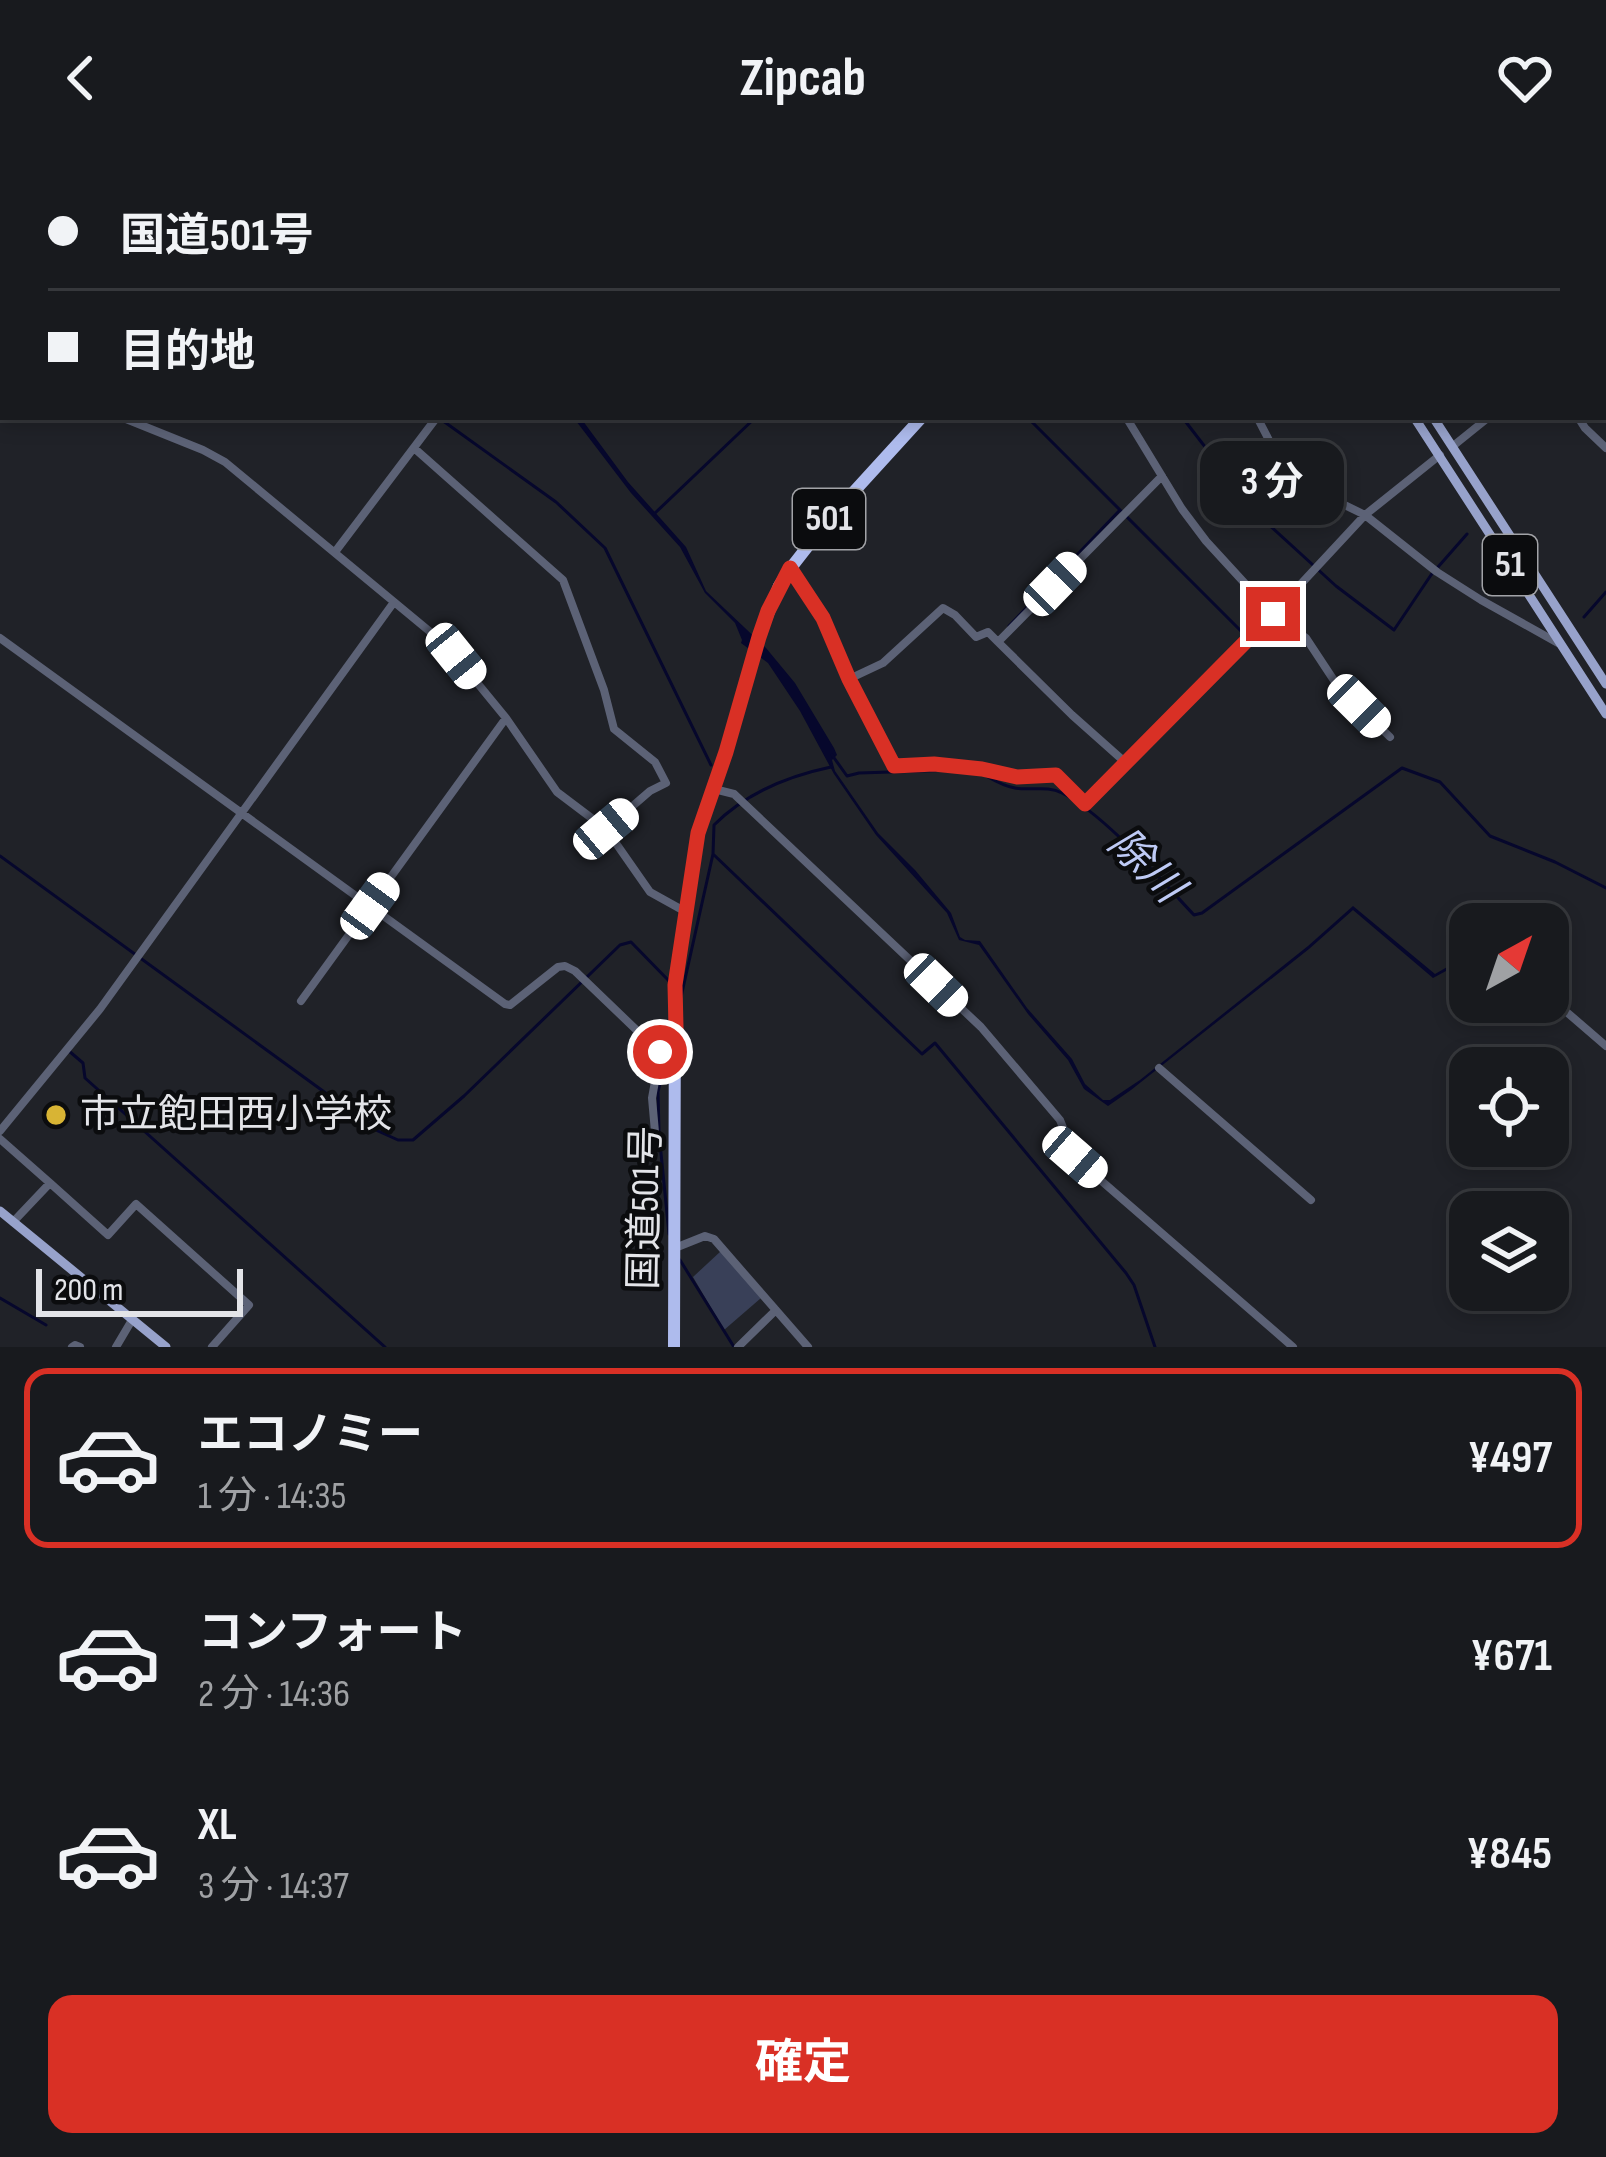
<!DOCTYPE html>
<html lang="ja">
<meta charset="utf-8">
<style>
:root{--surface:#181a1e;--page:#212327;--text:#f1f3f6;--muted:#9fa1a4;--line:#36383c;--accent:#d93025}
body{margin:0;font-family:"Sofia Sans Condensed","Noto Sans JP",sans-serif;background:var(--page);color:var(--text);height:100vh;display:flex;flex-direction:column;font-size:45px;white-space:nowrap}
*{box-sizing:border-box;margin:0}
p{font-size:39px;color:var(--muted)}
.icon{flex:none;width:66px;height:66px;fill:none;stroke:currentColor;stroke-width:2;stroke-linecap:round;stroke-linejoin:round}
.map{position:relative;height:1191px;overflow:hidden}
.sheet{display:flex;flex-direction:column;background:var(--surface);flex:1}
.sheet>*{flex:none}
.hud{position:absolute;left:0px;top:0px;width:1608px;height:264px;box-shadow:0 6px 18px #0003,0 0 0 3px var(--line);display:grid;align-content:center;height:264px;padding:0 48px;background:var(--surface)}
.needle{width:78px;rotate:40deg}
.buttons{position:absolute;left:1449px;top:747px;display:grid;gap:24px}
.buttons a{display:grid;place-items:center;width:120px;height:120px;border-radius:24px;background:var(--surface);box-shadow:0 6px 18px #0003,0 0 0 3px var(--line);font-size:60px}
.scale{position:absolute;left:36px;bottom:30px;width:207px;box-sizing:border-box;padding-left:12px;border:6px solid #e3e4e8;border-top:0;font-size:33px;line-height:42px;white-space:nowrap;color:#e3e4e8;-webkit-text-stroke:9px #0b0c0e;paint-order:stroke}
.end{position:absolute;width:54px;height:54px;margin:-27px;border:15px solid #d93025;background:#fff;box-shadow:0 0 0 6px #fff}
.from{border-radius:50%}
.bubble{position:absolute;height:84px;border-radius:24px;background:var(--surface);box-shadow:0 6px 18px #0003,0 0 0 3px var(--line);font-size:39px;font-weight:700;line-height:84px;text-align:center}
.car{position:absolute;width:36px;height:72px;margin:-36px -18px;border-radius:15px;box-shadow:0 0 9px 3px #0007;background:linear-gradient(#fff 24%,#345 0 40%,#fff 0 76%,#345 0 86%,#fff 0)}
.hud b{display:flex;align-items:center;gap:42px;height:114px;font-size:45px}
.hud b+b{border-top:3px solid var(--line)}
.hud i{width:30px;height:30px;background:var(--text)}
ul{padding:21px 0 0;list-style:none}
li{display:flex;align-items:center;gap:36px;height:180px;margin:0 24px 18px;padding:0 24px;border:6px solid transparent;border-radius:24px}
li div{flex:1}
li b{display:block;font-size:45px}
li em{font-style:normal;font-weight:700}
li.active{border-color:var(--accent)}
li>.icon{width:108px;height:108px;stroke-width:1.5}
.button{display:flex;gap:24px;margin-top:auto;padding:24px 48px}
.button a{flex:1;height:138px;border-radius:24px;background:var(--accent);color:#fff;font-size:48px;font-weight:700;line-height:138px;text-align:center}
header{display:flex;justify-content:space-between;align-items:center;height:156px;padding:0 48px;background:var(--surface);font-size:54px;font-weight:700}
.map>svg:first-child{display:block}
.green{fill:#394058}
.water{fill:#06072c}
.lines{fill:none;stroke-linecap:round;stroke-linejoin:round}
.stream{stroke:#06072c;stroke-width:3}
.minor{stroke:#5c6276;stroke-width:8}
.major{stroke:#97a2cb;stroke-width:9}
.highway{stroke:#aebbed;stroke-width:12}
.route{stroke:#d93025;stroke-width:15}
.poi-dot{fill:#d8b434;stroke:#0b0c0e;stroke-width:4.5}
.labels{text-anchor:middle;dominant-baseline:central;stroke-width:9;stroke-linejoin:round;paint-order:stroke}
.shield{fill:#0b0c0e;stroke:#a2a3a7;stroke-width:3}
.shield-label{font-size:36px;font-weight:bold;fill:#e3e4e8}
.poi-label{font-size:39px;fill:#e3e4e8;stroke:#0b0c0e;text-anchor:start}
.street-label{font-size:39px;fill:#e3e4e8;stroke:#0b0c0e}
.water-label{font-size:42px;font-style:italic;fill:#becaf5;stroke:#0b0c0e}
</style>
<header><svg class="icon" aria-label="back" viewBox="0 0 24 24"><path d="M15 5l-7 7 7 7"/></svg>Zipcab<svg class="icon" aria-label="heart" viewBox="0 0 24 24"><path d="M12 20l-8-8c-3-5 5-10 8-4 3-6 11-1 8 4z"/></svg></header>
<div class="map">
<svg width="1606" height="1191" viewBox="0 0 1606 1191">
<rect width="100%" height="100%" fill="#202228"/>
<path class="green" d="M721,1095l40,47 -37,32 -31,-53z"/>
<path class="water" d="M573,261h7l48,65 58,65 20,44 60,57 29,35 39,65 3,7 -5,5 3,11 43,62 37,37 36,43 9,24 5,3 15,1 47,67 45,51 13,25 18,16h7l30,-20 168,-134 45,-40 82,68 35,-20v4l-37,20 -80,-68 -44,39 -178,141 -23,16 -24,-17 -16,-29 -40,-46 -49,-69 -20,-5 -12,-27 -71,-78 -42,-61 -34,-63 -32,-48 -27,-20 1,-3 -7,-17 -30,-30 -25,-46 -49,-54z"/>
<g class="lines">
<path class="stream" d="M987,0l2,3
M0,102l3,2
M420,261l8,5 4,-5
M1027,261l217,217
M1182,261l74,96 80,73 58,44 37,-55 36,-41
M439,262l117,84 49,46 106,217
M654,358l102,-97
M1584,461l22,-25
M1009,470l110,-115
M832,599l15,21 12,-3 95,-3
M981,617c11,6 21,13 34,15 16,3 32,-3 47,5 42,21 99,87 132,122l8,-2 200,-145 38,14 50,54 65,26 51,26
M713,698l209,200 13,-11 191,230 8,12 21,62
M0,700l378,275 20,9h15l51,-44 156,-151 11,-3 40,41
M681,841l32,-143 1,-29c31,-31 74,-49 117,-58
M668,892l-10,44 1,41 10,101
M69,895l14,12 2,15 300,269
M680,1104l54,87
M0,1142l46,27"/>
<path class="minor" d="M452,0l8,3
M599,0l5,3
M714,0l2,3
M832,0l5,3
M909,0l3,3
M1098,0l3,3
M1367,0l1,3
M366,3l3,-3
M569,3l2,-3
M616,3l20,-3
M816,3l3,-3
M1016,3l2,-3
M1059,3l2,-3
M1605,62l1,-1
M0,212l3,1
M121,261l82,33 22,12 209,173 22,22 50,61 51,74 49,37 44,63 36,20
M1126,261l56,92 24,32 67,73 33,24 31,47 53,52
M1257,261l14,27 39,44 55,27 72,57 44,28 77,43
M1578,261l7,11 21,20
M1453,290l36,-29
M414,292l149,132 41,110 10,39 41,33 11,21 -16,8 -44,38
M335,396l102,-135
M790,413l33,49 26,61 45,87 40,-2 48,5 35,8 39,-2 29,29 188,-190 92,-99 75,-60
M0,482l505,366 5,1 48,-38 7,-1 10,5 101,97
M998,486l74,73 54,48
M849,523l34,-16 60,-55 12,7 21,22 12,-5 10,10 164,-166
M714,633l20,5 247,233 79,93 15,38 218,189
M1548,840l58,50
M301,845l205,-283
M1159,912l152,132
M0,975l100,-122 294,-407
M655,976l-3,-34 8,-44
M0,983l50,44 -37,39
M50,1027l58,52 28,-31 113,101 -37,42
M675,1092l30,-12 9,3 94,108
M72,1191l3,-2 5,2
M116,1191l16,-27
M738,1191l38,-37"/>
<path class="major" d="M1246,0l2,3
M1263,0l2,3
M1414,261l192,297
M1433,261l173,267
M0,1055l166,136"/>
<path class="highway" d="M1155,3l3,-3
M674,1191l1,-362 23,-152 28,-81 33,-115 20,-51 11,-17 39,-50 93,-102"/>
</g>
<g class="lines">
<path class="route" d="M660,896l17,17 -2,-84 23,-152 28,-81 33,-115 9,-26 22,-43 33,50 26,61 45,87 40,-2 48,5 35,8 39,-2 29,29 188,-190"/>
</g>
<circle class="poi-dot" cx="56" cy="959" r="12"/>
<g class="labels">
<g class="shield">
<rect x="793" y="333" width="72" height="60" rx="9"/>
<rect x="1483" y="379" width="54" height="60" rx="9"/>
</g>
<g class="shield-label">
<text x="829" y="363">501</text>
<text x="1510" y="409">51</text>
</g>
<g class="poi-label">
<text x="80" y="959">市立飽田西小学校</text>
</g>
<g class="street-label">
<text transform="translate(646 1052) rotate(-89)">国道501号</text>
</g>
<g class="water-label">
<text transform="translate(1145 710) rotate(45)">除川</text>
</g>
</g>
</svg>
<div class="buttons">
<a><svg class="needle" viewBox="-14 -14 28 28"><path d="M0-13l5 13h-10z" fill="#e53935"/><path d="M0 13l5-13h-10z" fill="#9fa1a4"/></svg></a>
<a><svg class="icon" aria-label="locate" viewBox="0 0 24 24"><circle cx="12" cy="12" r="6"/><path d="M12 2v4M12 18v4M2 12h4M18 12h4"/></svg></a>
<a><svg class="icon" aria-label="layers" viewBox="0 0 24 24"><path d="M12 4l9 5-9 5-9-5zM3 14l9 5 9-5"/></svg></a>
</div>
<div class="scale">200 m</div>
<i class="end from" style="left:660px;top:896px"></i>
<i class="end" style="left:1273px;top:458px"></i>
<div class="bubble" style="left:1200px;top:285px;width:144px">3 分</div>
<i class="car" style="left:1055px;top:428px;rotate:44deg"></i>
<i class="car" style="left:456px;top:500px;rotate:141deg"></i>
<i class="car" style="left:1359px;top:550px;rotate:135deg"></i>
<i class="car" style="left:606px;top:673px;rotate:50deg"></i>
<i class="car" style="left:370px;top:750px;rotate:36deg"></i>
<i class="car" style="left:936px;top:829px;rotate:134deg"></i>
<i class="car" style="left:1075px;top:1001px;rotate:131deg"></i>
<div class="hud">
<b><i class="from"></i>国道501号</b>
<b><i></i>目的地</b>
</div>
</div>
<section class="sheet">
<ul>
<li class="active"><svg class="icon" aria-label="car" viewBox="0 0 24 24"><path d="M5 17H2v-5l4-1 3-4h7l3 4 3 1v5h-3M9 17h6M6 11h13"/><circle cx="7" cy="17" r="2"/><circle cx="17" cy="17" r="2"/></svg><div><b>エコノミー</b><p>1 分 · 14:35</p></div><em>¥497</em></li>
<li><svg class="icon" aria-label="car" viewBox="0 0 24 24"><path d="M5 17H2v-5l4-1 3-4h7l3 4 3 1v5h-3M9 17h6M6 11h13"/><circle cx="7" cy="17" r="2"/><circle cx="17" cy="17" r="2"/></svg><div><b>コンフォート</b><p>2 分 · 14:36</p></div><em>¥671</em></li>
<li><svg class="icon" aria-label="car" viewBox="0 0 24 24"><path d="M5 17H2v-5l4-1 3-4h7l3 4 3 1v5h-3M9 17h6M6 11h13"/><circle cx="7" cy="17" r="2"/><circle cx="17" cy="17" r="2"/></svg><div><b>XL</b><p>3 分 · 14:37</p></div><em>¥845</em></li>
</ul>
<div class="button"><a>確定</a></div>
</section>
